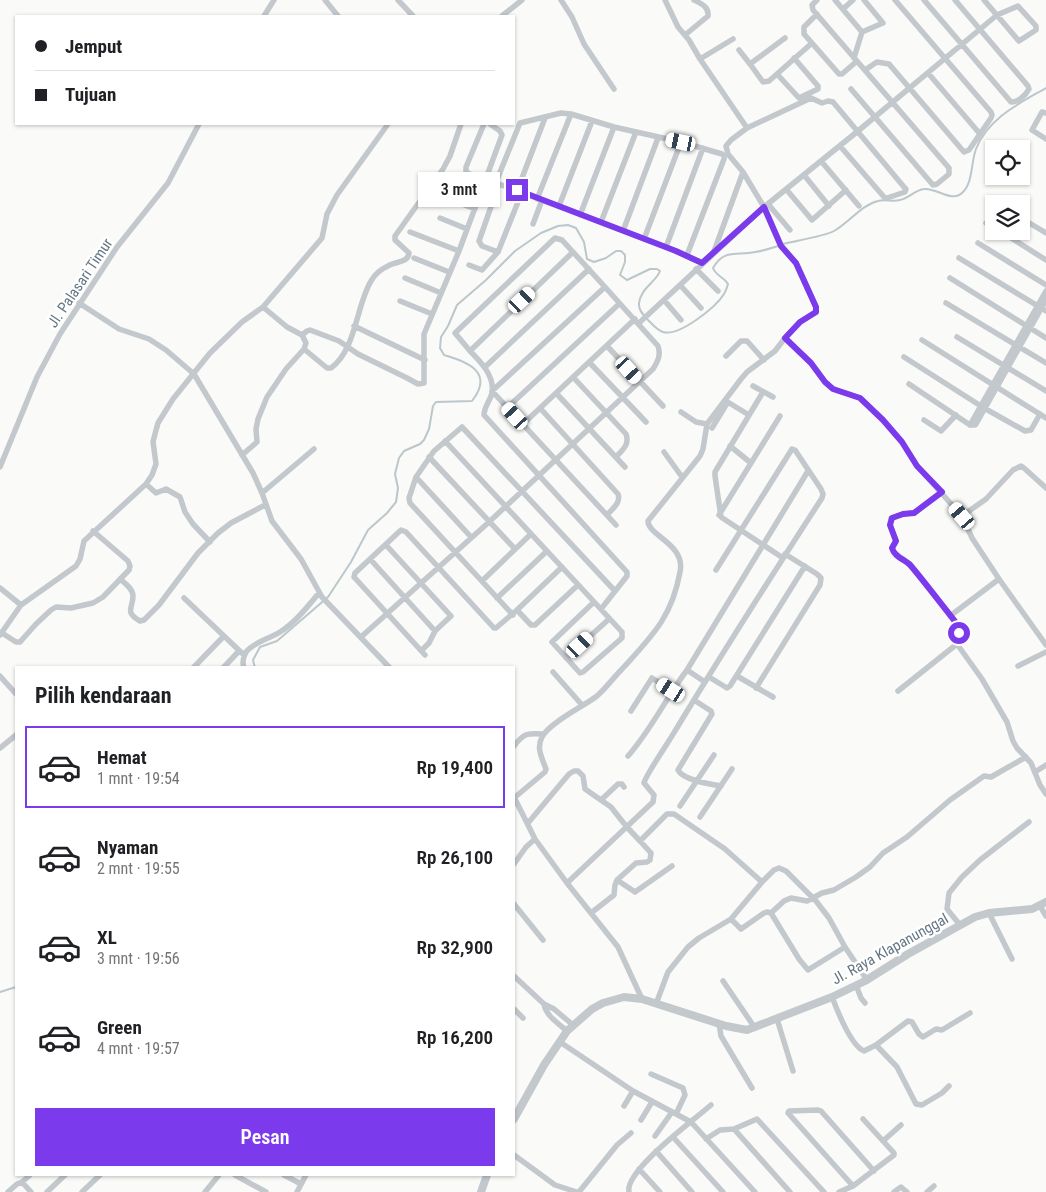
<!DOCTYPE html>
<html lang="id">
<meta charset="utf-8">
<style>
:root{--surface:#fff;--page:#f6f6f6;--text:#202124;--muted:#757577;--line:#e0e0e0;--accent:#7c3aed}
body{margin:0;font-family:"Roboto Condensed",sans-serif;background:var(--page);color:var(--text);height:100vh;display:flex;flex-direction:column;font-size:19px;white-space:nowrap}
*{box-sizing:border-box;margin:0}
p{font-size:16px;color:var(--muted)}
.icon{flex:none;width:28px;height:28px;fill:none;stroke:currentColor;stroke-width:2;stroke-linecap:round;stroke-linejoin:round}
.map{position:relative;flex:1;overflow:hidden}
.panel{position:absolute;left:15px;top:666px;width:500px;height:510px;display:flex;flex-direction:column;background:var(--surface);border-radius:0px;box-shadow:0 1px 4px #0004}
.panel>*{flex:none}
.hud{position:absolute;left:15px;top:15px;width:500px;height:110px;border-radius:0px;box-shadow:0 1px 4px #0004;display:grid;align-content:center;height:110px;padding:0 20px;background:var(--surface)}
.controls{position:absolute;left:985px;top:140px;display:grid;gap:10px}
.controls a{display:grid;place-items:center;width:45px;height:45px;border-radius:0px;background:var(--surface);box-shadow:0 1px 4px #0004;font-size:25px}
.end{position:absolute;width:22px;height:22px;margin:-11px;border:6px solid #7c3aed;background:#fff;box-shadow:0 0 0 2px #fff}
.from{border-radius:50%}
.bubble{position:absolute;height:35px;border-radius:0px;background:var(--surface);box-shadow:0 1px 4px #0004;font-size:16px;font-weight:600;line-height:35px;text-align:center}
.car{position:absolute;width:15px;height:30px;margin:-15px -8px;border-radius:6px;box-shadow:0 0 4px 1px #0007;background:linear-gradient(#fff 24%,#345 0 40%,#fff 0 76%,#345 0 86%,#fff 0)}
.hud b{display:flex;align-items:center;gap:18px;height:48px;font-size:19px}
.hud b+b{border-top:1px solid var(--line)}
.hud i{width:12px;height:12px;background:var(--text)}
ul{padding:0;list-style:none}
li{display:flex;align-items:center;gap:15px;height:82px;margin:0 10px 8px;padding:0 10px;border:2px solid transparent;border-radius:0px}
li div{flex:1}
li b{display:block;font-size:19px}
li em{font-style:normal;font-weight:600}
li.selected{border-color:var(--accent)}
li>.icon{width:45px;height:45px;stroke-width:1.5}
h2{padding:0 20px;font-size:22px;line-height:60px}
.action{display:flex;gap:10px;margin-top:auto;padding:10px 20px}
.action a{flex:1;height:58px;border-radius:0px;background:var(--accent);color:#fff;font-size:20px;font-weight:600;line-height:58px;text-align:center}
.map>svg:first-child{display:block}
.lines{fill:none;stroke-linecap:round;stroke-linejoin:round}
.stream{stroke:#bbc7cb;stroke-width:2}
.minor{stroke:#c3c8cc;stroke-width:5.5}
.tertiary{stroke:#c3c8cc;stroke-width:8}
.route{stroke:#7c3aed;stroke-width:6}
.labels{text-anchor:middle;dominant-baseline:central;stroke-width:5;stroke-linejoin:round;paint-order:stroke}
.street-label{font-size:15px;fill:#657683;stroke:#fff}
</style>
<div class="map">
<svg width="1046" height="1192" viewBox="0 0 1046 1192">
<rect width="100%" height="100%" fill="#fafaf8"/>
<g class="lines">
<path class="stream" d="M783,244c12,-3 42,-8 51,-13 15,-8 27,-26 44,-30 7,-2 15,1 22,-1 9,-2 15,-10 24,-11 12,-2 28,15 39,3 10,-10 8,-30 13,-43 12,-31 44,-46 70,-61
M255,668l-2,-8 7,-13 17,-6 51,-44 23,-35 17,-32 19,-17 9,-11 2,-14 -3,-14 4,-16 5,-7 16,-7 4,-4 5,-11 4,-23 3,-4 36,-1c22,-28 -3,-39 -28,-46l-4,-7 1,-11 7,-11 9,-21 29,-25 29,-29 26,-18 17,-7 10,-1 8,3 8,14 3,17 7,3 12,-4 10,-7h5l4,4v7l-5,13 7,5 23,-11h7l3,2c-4,11 -19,17 -21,32 -1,7 5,13 9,17 4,4 9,10 15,12 16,5 53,-25 61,-38 2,-3 3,-7 4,-10 -4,-7 -12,-8 -15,-16 11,-20 25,-12 42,-16 8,-1 16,-4 23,-6
M0,992l16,-5"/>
<path class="minor" d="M325,0l13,16
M398,0l15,16
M561,0l11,17 12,27 30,45
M665,0l13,27 11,13 11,19 47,69 -16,12 -5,6 2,8 15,18 21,35 17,39 15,17 20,44v5l-16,10 -15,16
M817,0l-5,5 1,5 136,158v6l-12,10 -4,1 -82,-96
M835,0l27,32
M924,0l87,102c6,1 15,-7 18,-13l-1,-3 -73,-86
M843,9l10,-9
M817,14l-13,13v7l35,40h3l15,-13
M264,16l10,-16
M502,16l20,-16
M685,35l23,-19c1,-9 -6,-12 -14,-16
M785,38l-35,26 13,18 6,-1 43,-38
M739,50l11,14
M854,58l8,-26 21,-9 -19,-23
M700,59l33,-20
M865,70l12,-8 12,2 75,88 5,-2 22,-32 1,-3 -1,-3 -96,-112
M928,73l52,61
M777,74l22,24 19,-9v-3l-24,-28
M1046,113l-4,-1 -10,18 14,9
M484,124l-18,43v4l3,3 17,5 180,68 36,16
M747,128l64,-30 11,5 6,-2 5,1 71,85 2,2 -1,3 -18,6 -3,-1 -44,-51
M821,161l38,45
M804,175l25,31
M468,182l15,6
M496,182l24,-59 41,-10 10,1 43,13 67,15 41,12 2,2v3l-37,96
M786,189l26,31 34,-30
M517,191l28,-73
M537,199l34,-85
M452,200l23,9
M768,204l22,26
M559,206l33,-85
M580,215l34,-88
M440,218l27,11
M1026,221l20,12
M601,222l35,-90
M986,223l8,4
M533,224l9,-24
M623,231l35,-93
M1000,231l46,29
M410,232l49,19
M644,239l37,-97
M978,243l68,42
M666,247l37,-99
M498,252l-16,-6 -3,-5 20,-57
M573,252l-103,99c10,10 25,25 22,42 -2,8 -8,14 -8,22l143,157v4l-26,33
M713,254l30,-82
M414,258l35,14
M959,258l87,53
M469,265l13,5 16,-18 24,-60
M696,269l22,22
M405,278l36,15
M950,278l96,60
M680,285l21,23
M1046,291l-76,134h5l1,-1 70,-124
M664,300l17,20
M400,301l32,13
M79,303l40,26 30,10 17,11 28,24 59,99 9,20 10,28 29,38 21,38 68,71
M946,303l100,60
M639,323l125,-116 94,-76 139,-116 21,-9 18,20v4l-17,11 -1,-1 -34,-40
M354,326l71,34
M302,335l5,-4 3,-1 29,11 19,13 49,24 11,6 6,-1v-49l35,-83 43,-116 -2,-4 -10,-7
M957,337l89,54
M922,340l124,78
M607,346l56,60
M304,349l23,19h4c25,-18 25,-62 40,-87 4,-7 10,-12 17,-15 8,-5 20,-3 21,-13l-14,-13v-4l48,-67 7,-13 11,-32
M470,351l-15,-18 100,-95 7,2 43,47
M726,356l15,-15h6l17,19
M904,357l80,51 41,23 6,-1 9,-16
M589,362l57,60
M485,367l104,-98
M573,377l53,57c4,11 -4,16 -10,23
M909,384l61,41
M753,386l20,11
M763,392l-48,80v4l6,41 62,41
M556,393l69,74
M726,401l23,14
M508,407l111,-103
M540,408l78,86c3,9 -5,14 -11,21
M681,412l15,10 11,2
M924,420l17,11 15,-16
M523,424l112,-105
M712,428l14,-23
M445,441l177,191v6l-39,34 -3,1 -28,-31 42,-40
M730,446l21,17
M664,452l18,25
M242,455l15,-13 -1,-13 2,-10 9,-22 19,-28 18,-20 2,-6 -4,-8 -15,-8 -24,-20
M429,457l86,92
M0,467l37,-90 23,-43 57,-87 51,-64 31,-59
M416,477l-7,21 1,5 103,112
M146,484l10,9 10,-4 14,8 5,15 8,12 17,18
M942,492l-28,21 -11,1 -12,4 -1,7 6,16 -4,7 2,5 16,11 47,60 3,7 -4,7 1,6 25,35 25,43 6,19 4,7 14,15 9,22 6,9
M262,493l52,-44
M719,515l61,-99
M962,516l24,-17 27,-29 8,-4 3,2 22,20
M471,537l-55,-60 18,-26 28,-24 153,164
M386,545l65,71 -16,15 -6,12 -7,7
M370,559l65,72
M120,579c5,4 13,10 13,17 0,12 -9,16 7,25l4,-1 15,-15 39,-52 20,-20 13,-10 34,-18
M482,581l49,-47
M0,588l21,17
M184,598l60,57
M497,598l50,-47
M517,610l45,-43
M950,616l49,-37
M2,633l14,9h4l16,-18 15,-14 5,-3 15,1 22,-5 10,-6 26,-27 1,-4 -2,-5 -35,-30
M0,635l21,-30 55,-39 4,-7 4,-18 62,-57 6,-9 4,-11 -3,-22 2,-8 3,-11 15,-24 37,-46 32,-31 21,-15 59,-69 5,-24 10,-19 51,-71
M361,637l128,-115 164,-153c5,-8 8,-14 5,-23l-53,-59 -113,104 124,134
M425,655l-71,-78 1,-4 46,-43 5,2 88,96h2l21,-18 14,15h4l43,-40
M566,658l43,-39
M1018,666l28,-14
M193,668l31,-32
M223,668l16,-17
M244,668c-2,-6 -1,-11 2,-16 8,-10 23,-13 34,-20 15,-9 28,-26 39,-39
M687,670l18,12
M553,672l29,33
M0,676l16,18
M737,676l36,21
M709,677l18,11 3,-2 75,-120
M756,688l64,-103 1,-7 -4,-4 -32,-20
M898,691l59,-47
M694,700l17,11 1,3 -34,56c5,10 31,14 43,16
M631,711l21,-33 19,12
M514,746c10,-13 13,-13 29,-12
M0,748l16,-13
M628,756c23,-26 38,-58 59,-86l121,-199
M1035,772l11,-7
M514,797l21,42 32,44 51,64 24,52
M514,798l31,-26 1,-3c-4,-11 -10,-21 -4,-32 7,-14 42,-31 55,-41 9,-8 17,-19 26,-28 29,-32 49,-51 57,-96 6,-28 -32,-36 -32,-51l52,-65 3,-7 4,-25 34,-45 6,-7 28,-21 10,-13 26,25 14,19 8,7 27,9 23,22 19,22 15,24 45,50 10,22 27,41 47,66
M601,800l17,-16h4l2,3
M680,806l34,-51
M700,817l32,-48
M528,823l41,-49 5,-3h4l5,5 2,13 26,18 15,19 14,15 27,-27h7l51,35 37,33
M514,864l12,-17 9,-8
M617,880l18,12 37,-26
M567,883l86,-81 1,-7 -10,-12c1,-7 26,-43 31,-52 48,-79 97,-156 147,-233l1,-4 -2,-5 -26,-39 -3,-1 -76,121
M514,904l29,36
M1040,906l6,10
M591,913l23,-18 1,-10 2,-5 19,-17 11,-1 3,-2 1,-7 -11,-12
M771,913l13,-12 7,-3 16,3 15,-8 12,-3 22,-13 14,-10 13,-14 24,-16 43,-37 34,-24 7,1 35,-20
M989,913l23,46
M731,919l10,10 23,-16 3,-1 4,1 28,46 9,11 37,-23
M960,925l-13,-16 2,-16 13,-16 18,-17 49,-38
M514,976l30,28 10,5 19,16
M723,981l32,47
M856,985l5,13 4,5
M832,997c5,13 19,49 32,54l12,-6 21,22 19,37 6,1 20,-12 7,-7
M544,1004c2,12 14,19 23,27
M656,1004l12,-32 20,-25 11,-9 32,-19 31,-37 12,-12 5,-2 7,3 30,30 13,17 16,29 22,33
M514,1009l9,9
M777,1019l16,52
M719,1024l2,12 31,52
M560,1042l73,49 58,31 64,70
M876,1045l32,-24 4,1 7,12 4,3 13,-8 6,1 28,-17
M651,1074l32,14 2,7 -9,19
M624,1106l9,-15
M641,1120l11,-18
M734,1129l56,63
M655,1136l17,-24
M673,1137l50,55
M706,1139l14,-9 14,-1 23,-10 67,73
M883,1141l18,-16
M656,1151l36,41
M514,1155l41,30 22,7
M639,1169l21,23
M235,1175l31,17
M284,1175l17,9
M22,1182l8,-7
M853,1186l-65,-73 1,-2 29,-1 3,1 53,60
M8,1192l9,-8 5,-2 9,10
M47,1192l18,-17
M82,1192l18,-17
M205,1192l14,-17
M297,1192l9,-17
M579,1192l38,-47 14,-12
M629,1192c-5,-21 66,-73 82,-87
M839,1192l14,-6 41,-31v-2l-31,-34
M894,1192l7,-5 6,5
M927,1192l7,-6"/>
<path class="tertiary" d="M514,1119l30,-54 23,-34 25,-22 11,-6 21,-6 18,2 84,27 21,4 85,-33 33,-16 43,-27 67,-37 14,-4 43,-4 14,-7
M481,1192l6,-17"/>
</g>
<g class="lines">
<path class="route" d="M517,190l159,61 26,12 62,-56 17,39 15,17 20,44v5l-16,10 -15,16 26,25 14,19 8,7 27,9 23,22 19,22 15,24 25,26 -28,21 -11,1 -11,4 -2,7 6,16 -4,7c3,10 13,11 19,18 16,19 31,39 46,58l3,7 -1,2"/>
</g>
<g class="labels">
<g class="street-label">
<text transform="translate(80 283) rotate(-56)">Jl. Palasari Timur</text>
<text transform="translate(890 949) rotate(-29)">Jl. Raya Klapanunggal</text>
</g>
</g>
</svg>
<div class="controls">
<a><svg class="icon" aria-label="locate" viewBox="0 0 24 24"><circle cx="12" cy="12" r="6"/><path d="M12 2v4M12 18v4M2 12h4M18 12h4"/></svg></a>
<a><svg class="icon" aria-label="layers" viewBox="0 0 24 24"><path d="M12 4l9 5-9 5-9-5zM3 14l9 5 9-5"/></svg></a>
</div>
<i class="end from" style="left:959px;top:633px"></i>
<i class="end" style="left:517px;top:190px"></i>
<div class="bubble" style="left:418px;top:172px;width:82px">3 mnt</div>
<i class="car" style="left:681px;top:142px;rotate:282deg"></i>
<i class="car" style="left:522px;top:300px;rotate:47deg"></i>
<i class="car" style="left:629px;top:370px;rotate:138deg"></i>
<i class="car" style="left:515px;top:416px;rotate:318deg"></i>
<i class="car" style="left:962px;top:516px;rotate:320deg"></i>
<i class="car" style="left:580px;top:645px;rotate:47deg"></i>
<i class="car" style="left:671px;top:690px;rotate:303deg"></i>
<div class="hud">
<b><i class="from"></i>Jemput</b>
<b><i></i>Tujuan</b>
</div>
<section class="panel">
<h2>Pilih kendaraan</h2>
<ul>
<li class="selected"><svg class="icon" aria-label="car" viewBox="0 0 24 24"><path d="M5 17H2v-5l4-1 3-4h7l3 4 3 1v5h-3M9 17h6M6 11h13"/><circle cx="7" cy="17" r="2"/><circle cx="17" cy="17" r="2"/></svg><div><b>Hemat</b><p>1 mnt · 19:54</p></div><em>Rp 19,400</em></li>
<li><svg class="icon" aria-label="car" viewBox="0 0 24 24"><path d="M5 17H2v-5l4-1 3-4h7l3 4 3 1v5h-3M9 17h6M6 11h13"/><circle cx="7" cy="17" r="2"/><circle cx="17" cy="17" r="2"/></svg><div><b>Nyaman</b><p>2 mnt · 19:55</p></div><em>Rp 26,100</em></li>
<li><svg class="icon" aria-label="car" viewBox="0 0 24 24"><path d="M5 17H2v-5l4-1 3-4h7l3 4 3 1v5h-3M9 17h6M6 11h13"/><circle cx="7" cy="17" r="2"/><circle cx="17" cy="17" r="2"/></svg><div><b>XL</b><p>3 mnt · 19:56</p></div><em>Rp 32,900</em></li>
<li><svg class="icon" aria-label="car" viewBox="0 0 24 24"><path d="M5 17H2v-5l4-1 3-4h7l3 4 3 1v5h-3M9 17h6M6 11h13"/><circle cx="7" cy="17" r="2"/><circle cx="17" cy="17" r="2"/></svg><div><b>Green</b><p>4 mnt · 19:57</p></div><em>Rp 16,200</em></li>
</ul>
<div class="action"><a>Pesan</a></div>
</section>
</div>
